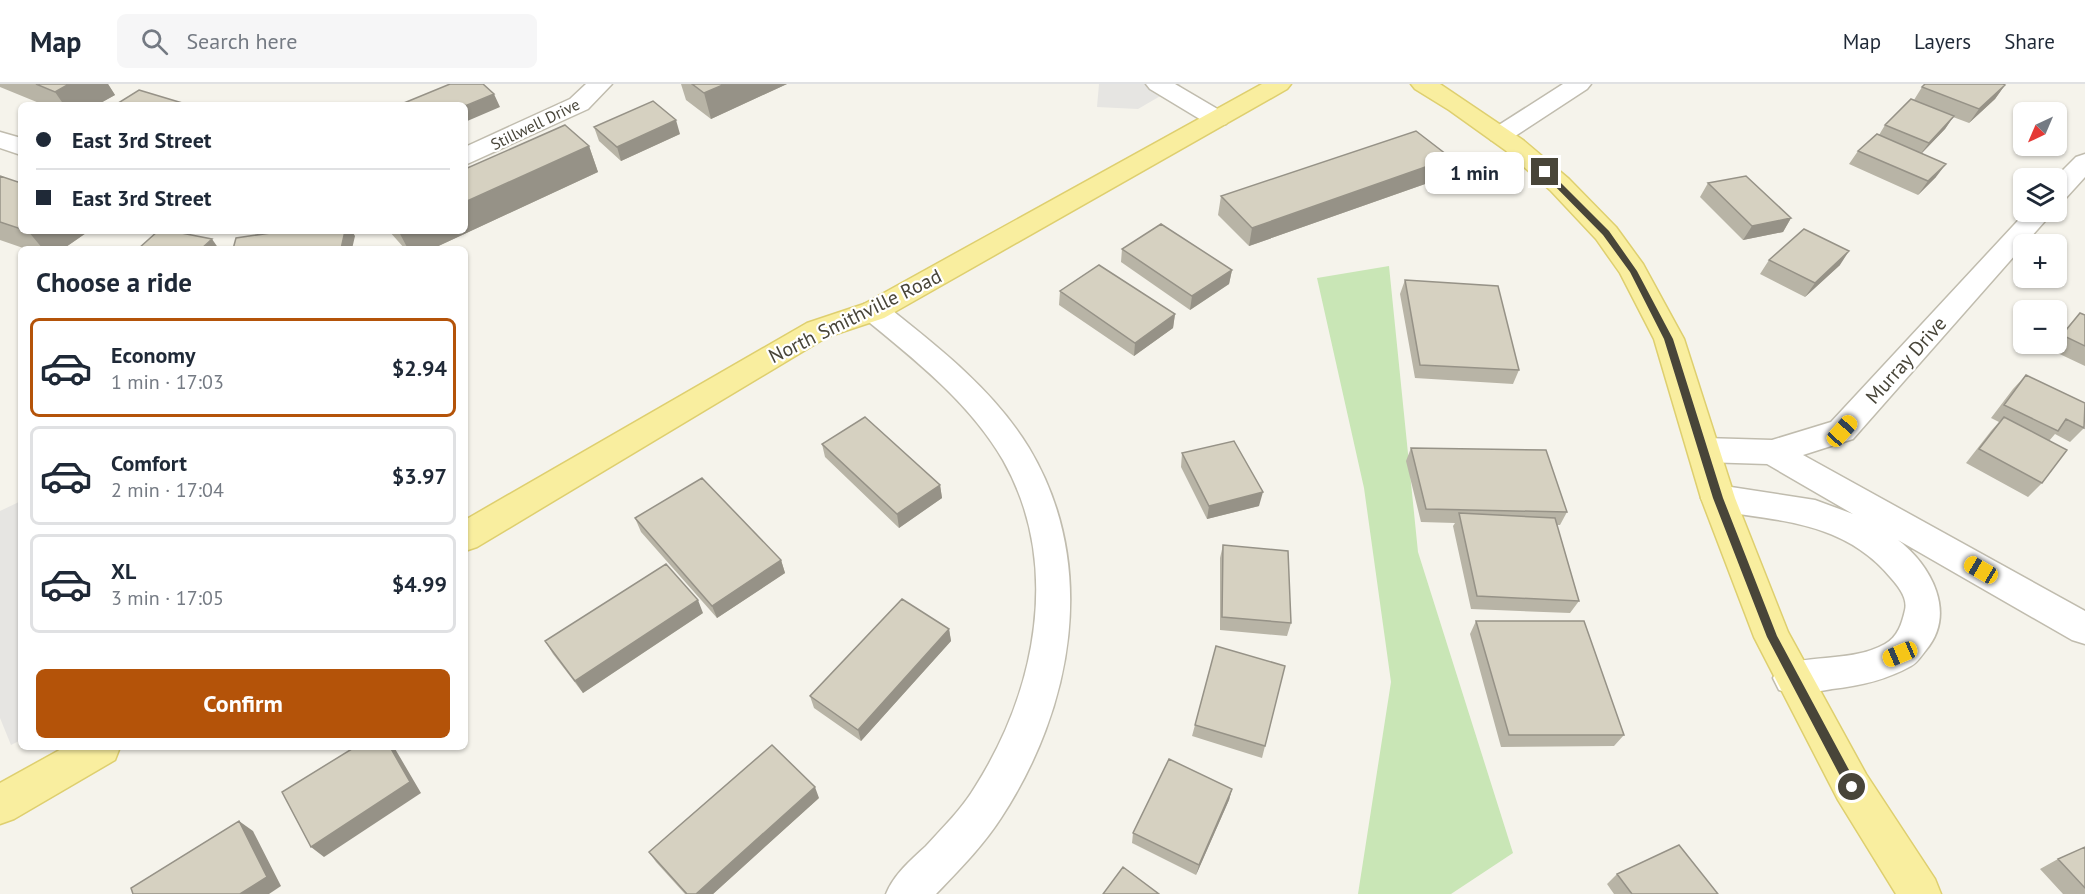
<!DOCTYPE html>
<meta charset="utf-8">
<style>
:root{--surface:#fff;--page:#f6f6f7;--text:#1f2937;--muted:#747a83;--line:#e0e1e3;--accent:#b45309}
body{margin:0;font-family:"PT Sans",sans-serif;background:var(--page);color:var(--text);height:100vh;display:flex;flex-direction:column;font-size:22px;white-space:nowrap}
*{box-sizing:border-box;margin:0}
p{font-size:20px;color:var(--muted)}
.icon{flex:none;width:33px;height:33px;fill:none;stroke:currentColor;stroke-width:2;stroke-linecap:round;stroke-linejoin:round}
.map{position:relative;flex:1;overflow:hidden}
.side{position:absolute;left:18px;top:162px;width:450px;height:504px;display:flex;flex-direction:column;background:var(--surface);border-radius:9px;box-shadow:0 2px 4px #0004}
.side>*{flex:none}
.top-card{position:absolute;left:18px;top:18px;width:450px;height:132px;border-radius:9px;box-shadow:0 2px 4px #0004;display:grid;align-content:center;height:132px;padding:0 18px;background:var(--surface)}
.needle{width:39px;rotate:224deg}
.controls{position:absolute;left:2013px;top:18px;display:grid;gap:12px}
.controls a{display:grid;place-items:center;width:54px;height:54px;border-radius:9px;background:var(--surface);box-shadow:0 2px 4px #0004;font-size:30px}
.end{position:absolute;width:27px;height:27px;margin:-14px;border:8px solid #484539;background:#fff;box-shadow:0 0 0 3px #fff}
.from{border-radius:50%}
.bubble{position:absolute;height:42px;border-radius:9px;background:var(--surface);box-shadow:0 2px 4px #0004;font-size:20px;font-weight:800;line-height:42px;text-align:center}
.car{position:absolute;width:18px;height:36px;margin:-18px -9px;border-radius:8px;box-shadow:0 0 4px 2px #0007;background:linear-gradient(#f5c518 24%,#345 0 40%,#f5c518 0 76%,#345 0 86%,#f5c518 0)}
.top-card b{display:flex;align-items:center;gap:21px;height:57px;font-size:22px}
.top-card b+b{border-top:2px solid var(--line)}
.top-card i{width:15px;height:15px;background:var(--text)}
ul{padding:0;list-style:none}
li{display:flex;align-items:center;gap:18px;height:99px;margin:0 12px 9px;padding:0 6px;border:3px solid var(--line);border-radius:9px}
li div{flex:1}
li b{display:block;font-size:22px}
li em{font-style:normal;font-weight:800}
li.on{border-color:var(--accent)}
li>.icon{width:54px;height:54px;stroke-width:1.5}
h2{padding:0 18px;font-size:27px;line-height:72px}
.action{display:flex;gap:12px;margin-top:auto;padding:12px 18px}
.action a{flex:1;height:69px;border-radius:9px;background:var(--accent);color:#fff;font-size:24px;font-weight:800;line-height:69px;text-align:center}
header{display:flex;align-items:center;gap:36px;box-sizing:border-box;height:84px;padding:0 30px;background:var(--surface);border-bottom:2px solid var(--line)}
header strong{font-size:28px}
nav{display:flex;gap:33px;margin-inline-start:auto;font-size:21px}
.search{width:420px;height:54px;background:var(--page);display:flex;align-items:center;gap:15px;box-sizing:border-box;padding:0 21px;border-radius:9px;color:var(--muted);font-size:22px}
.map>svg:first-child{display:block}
.green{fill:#c9e6b6}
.parking{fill:#e6e5e2}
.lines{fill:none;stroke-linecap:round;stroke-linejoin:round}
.minor-casing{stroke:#c0bcae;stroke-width:3}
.major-casing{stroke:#decf6f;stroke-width:3}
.minor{fill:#fff;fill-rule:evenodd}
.major{fill:#f9ee9f;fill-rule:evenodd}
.wall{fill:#b8b4a6}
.shaded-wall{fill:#969287}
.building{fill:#d6d1c1;stroke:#969287;stroke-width:1.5}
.route{fill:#484539}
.labels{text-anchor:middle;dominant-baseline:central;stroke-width:4.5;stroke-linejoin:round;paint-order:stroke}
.far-street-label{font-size:16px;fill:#484539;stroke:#fff}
.street-label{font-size:20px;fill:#484539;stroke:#fff}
</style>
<header>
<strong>Map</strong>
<div class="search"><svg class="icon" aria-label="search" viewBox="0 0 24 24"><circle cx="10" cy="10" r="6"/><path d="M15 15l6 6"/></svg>Search here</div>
<nav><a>Map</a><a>Layers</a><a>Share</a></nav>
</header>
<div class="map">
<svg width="2085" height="810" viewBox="0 0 2085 810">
<rect width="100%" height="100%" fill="#f5f3eb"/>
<path class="green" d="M1389,182l29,286 95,301 -62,41h-93l33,-212 -27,-194 -47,-210z"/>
<path class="parking" d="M1099,0h82l-43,25 -41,-2z
M21,417v239l-10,5 -11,-27v-207z"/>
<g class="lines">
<g class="minor-casing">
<path id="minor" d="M586,0h26l-24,25 -123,56v-18l105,-48z
M1146,0h29l51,30 3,5 -3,5 -9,2 -9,-2 -58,-35z
M1563,0h28l-4,5 -78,51 -9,2 -9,-2 -3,-5 3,-5z
M0,48l21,6v17l-21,-7z
M2085,70v23l-20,22 -9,2 -1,-23 21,-21z
M2026,128h27l-200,227 -50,16 282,156v33l-13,-4 -174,-100c33,25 59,73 28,110 -4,5 -9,13 -15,16 -25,14 -51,20 -79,23 -18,3 -35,7 -53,1l-6,-12 6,-12c34,-12 74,-4 106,-22 13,-7 17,-21 20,-34 3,-12 -7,-24 -14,-32 -45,-55 -108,-57 -173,-67l-12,-4 -5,-9 5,-9 12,-4 97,15 38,14 -86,-50 -63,-2 -11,-3 -5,-9 5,-9 11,-3 68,2 59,-18z
M874,217l10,3c53,42 110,86 145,144 70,117 44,260 -28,370 -18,28 -42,52 -65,76h-50c8,-20 24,-33 40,-48 17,-19 36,-37 49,-59 61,-96 87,-223 28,-327 -33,-57 -89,-101 -139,-142l-4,-7 4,-7z"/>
</g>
<g class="major-casing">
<path id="major" d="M1262,0h29l-4,5 -403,229 -57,19 -350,210 -12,4v-31l342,-197 57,-19z
M1411,0h29l83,56 46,39 47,48 27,37 41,75 51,159 53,134 78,142 69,105 6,15h-45l-58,-94 -84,-163 -53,-139 -47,-159 -34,-66 -24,-34 -45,-48 -46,-41 -56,-40 -34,-21z
M65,663h55l-5,13 -101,59 -14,5v-41z"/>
</g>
<use href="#minor" class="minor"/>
<use href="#major" class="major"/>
</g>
<path class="wall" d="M0,0h108l7,11 -18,10h-53l-44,-18z
M681,0h106l-76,35 -25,-19z
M2005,1l-10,14 -26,24 -16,-6 -8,12 -23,24 14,24 -18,18 -69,-31 9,-13 21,-16 6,-10 29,-25 8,-13z
M594,43l86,7 -59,27 -22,-20z
M589,62l9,26 -166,77h-27l-16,-18h76z
M1451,74l-6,19 -196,69 -31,-31 3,-19z
M0,92l21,7v48h68l-26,18h-37l-26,-9z
M1708,99l83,35 -8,14 -40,8 -43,-43z
M1122,165l110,21 -3,14 -39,26 -69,-48z
M1769,176l71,5 -35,32 -45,-23z
M1405,196l114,90 -6,14 -98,-6 -15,-84z
M1060,207l115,23 -2,14 -39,28 -75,-51z
M2080,229l5,2v51l-36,-17 4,-5h3v-4z
M2026,291l58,53 -14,14 -15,-8 -6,7 -7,42 -14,14 -62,-34 25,-32 8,-9 -8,-4 22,-29z
M822,360l118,41 2,13 -43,30 -74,-71z
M1411,364l156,64 -7,13h-3l22,76 -9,12 -99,-4 -18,-83 2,-3 -34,-1 -15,-61z
M1182,369l77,53 -52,13 -26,-52z
M635,434l146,42 4,13 -68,45 -76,-86z
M1223,461l68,78 -4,13 -67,-6v-72z
M703,529l-120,80 -30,-39 -8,-13z
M1476,537l148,114 -10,11 -113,1 -31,-113z
M949,545l2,12 -90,100 -47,-33 -4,-12z
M1195,641l70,21 -3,12 -70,-22z
M1232,705l-3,11 -33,75 -64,-32 1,-10z
M819,714l-106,96h-28l-29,-32 -7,-10z
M2085,763v47h-22l-23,-25 18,-10z
M1617,790l101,20h-104l-7,-10z"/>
<path class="shaded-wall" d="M69,0h39l7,11 -18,10h-33l-9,-13z
M725,0h62l-76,35 -7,-26z
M2005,1l-10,14 -26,24 10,-14z
M494,10l6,13 -35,15v-16z
M1954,32l-9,13 -26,27 10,-13z
M676,36l4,14 -59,27 -4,-14z
M589,62l9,26 -166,77h-24l-9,-17 66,-1v-29z
M1451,74l-6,19 -196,69 3,-18z
M1946,80l-10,13 -18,18 10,-14z
M1791,134l-8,14 -40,8 9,-14z
M28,147h61l-26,18h-20z
M345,147h7l3,5 -3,13h-11z
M212,155l7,10h-18z
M1849,167l-9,14 -35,32 10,-14z
M1232,186l-3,14 -39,26 2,-14z
M1175,230l-2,14 -39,28 1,-13z
M940,401l2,13 -43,30 -2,-14z
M1263,408l-4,14 -52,13 2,-13z
M781,476l4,13 -68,45 -5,-12z
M698,516l5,13 -120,80 -8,-12z
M949,545l2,12 -90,100 -3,-11z
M390,663h4l27,46 -97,64 -13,-10z
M815,703l4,11 -106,96h-17z
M1232,705l-3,11 -33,75 3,-10z
M239,737l14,10 28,55 -12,8h-29z"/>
<path class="building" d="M36,0h33l-14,8z
M450,0h33l11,10 -29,12v-1h-66z
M692,0h33l-21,9z
M1925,0h78l2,1 -26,24 -57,-22z
M139,6l50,15h-74z
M1911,15l43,17 -25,27 -44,-18z
M653,17l23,19 -59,27 -23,-20z
M565,41l24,21 -124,56v-33z
M1416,47l35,27 -199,70 -31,-32z
M1877,50l69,30 -18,17 -70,-30z
M0,92l21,7v46l-21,-7z
M1746,92l45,42 -39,8 -44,-43z
M1161,140l71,46 -40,26 -70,-47z
M1804,145l45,22 -34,32 -46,-23z
M158,147h13l41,8 -11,10h-63z
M284,147h61l-4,18h-108l3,-11z
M1099,181l76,49 -40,29 -75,-52z
M1405,196l93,6 21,84 -99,-5z
M2080,229l5,2v31l-23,-11z
M2026,291l59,28 -1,25 -18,-9 -8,12 -54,-26z
M865,333l75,68 -43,29 -75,-70z
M2004,333l63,33 -25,33 -63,-34z
M1234,357l29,51 -54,14 -27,-53z
M1411,364l135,2 21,62 -141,-3z
M702,394l79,82 -69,46 -77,-88z
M1459,429l96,5 24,83 -102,-5z
M1223,461l65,6 3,72 -69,-6z
M666,480l32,36 -123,81 -30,-40z
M902,515l47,30 -91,101 -48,-34z
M1476,537h108l40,114h-115z
M1216,562l69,20 -20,80 -70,-21z
M772,661l43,42 -119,107h-9l-38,-42z
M355,663h35l20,35 -99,65 -29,-55z
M1169,675l63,30 -33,76 -66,-32z
M239,737l28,56 -27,17h-107l-2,-6z
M1679,761l39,49h-86l-15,-20z
M2085,763v41l-27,-29z
M1123,783l36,27h-56z"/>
<path class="route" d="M1542,86h6l61,61 28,40 36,68 50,159 54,138 79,147v8h-8l-81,-154 -54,-139 -49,-159 -34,-67 -27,-37 -61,-62z"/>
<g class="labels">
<g class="far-street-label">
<text transform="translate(535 40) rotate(-26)">Stillwell Drive</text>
</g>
<g class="street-label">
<text transform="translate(855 232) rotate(-26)">North Smithville Road</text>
<text transform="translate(1906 276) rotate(-48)">Murray Drive</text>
</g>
</g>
</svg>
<div class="controls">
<a><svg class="needle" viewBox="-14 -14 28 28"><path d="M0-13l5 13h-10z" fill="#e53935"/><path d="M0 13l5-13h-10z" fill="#747a83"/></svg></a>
<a><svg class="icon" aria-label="layers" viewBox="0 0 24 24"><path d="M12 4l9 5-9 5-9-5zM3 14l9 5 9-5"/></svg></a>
<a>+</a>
<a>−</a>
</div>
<i class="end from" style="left:1852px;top:703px"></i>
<i class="end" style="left:1545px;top:88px"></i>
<div class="bubble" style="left:1425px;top:68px;width:99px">1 min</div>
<i class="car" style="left:1842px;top:347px;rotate:42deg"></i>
<i class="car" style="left:1981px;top:486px;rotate:300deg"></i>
<i class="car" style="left:1900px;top:570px;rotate:247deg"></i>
<div class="top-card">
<b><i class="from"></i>East 3rd Street</b>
<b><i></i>East 3rd Street</b>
</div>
<section class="side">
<h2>Choose a ride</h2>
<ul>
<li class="on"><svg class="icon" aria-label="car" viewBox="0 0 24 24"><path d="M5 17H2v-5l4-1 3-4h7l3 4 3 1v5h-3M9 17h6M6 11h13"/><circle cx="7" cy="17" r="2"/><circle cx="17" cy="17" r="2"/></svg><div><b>Economy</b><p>1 min · 17:03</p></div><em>$2.94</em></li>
<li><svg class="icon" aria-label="car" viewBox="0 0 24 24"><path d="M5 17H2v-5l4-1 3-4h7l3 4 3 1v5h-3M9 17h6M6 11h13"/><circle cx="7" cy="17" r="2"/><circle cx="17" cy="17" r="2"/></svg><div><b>Comfort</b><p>2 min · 17:04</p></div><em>$3.97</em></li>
<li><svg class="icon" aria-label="car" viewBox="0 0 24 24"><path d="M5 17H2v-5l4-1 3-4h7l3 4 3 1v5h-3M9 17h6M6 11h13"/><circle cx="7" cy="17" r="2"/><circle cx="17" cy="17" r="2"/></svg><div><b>XL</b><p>3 min · 17:05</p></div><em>$4.99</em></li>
</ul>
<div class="action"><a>Confirm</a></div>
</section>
</div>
